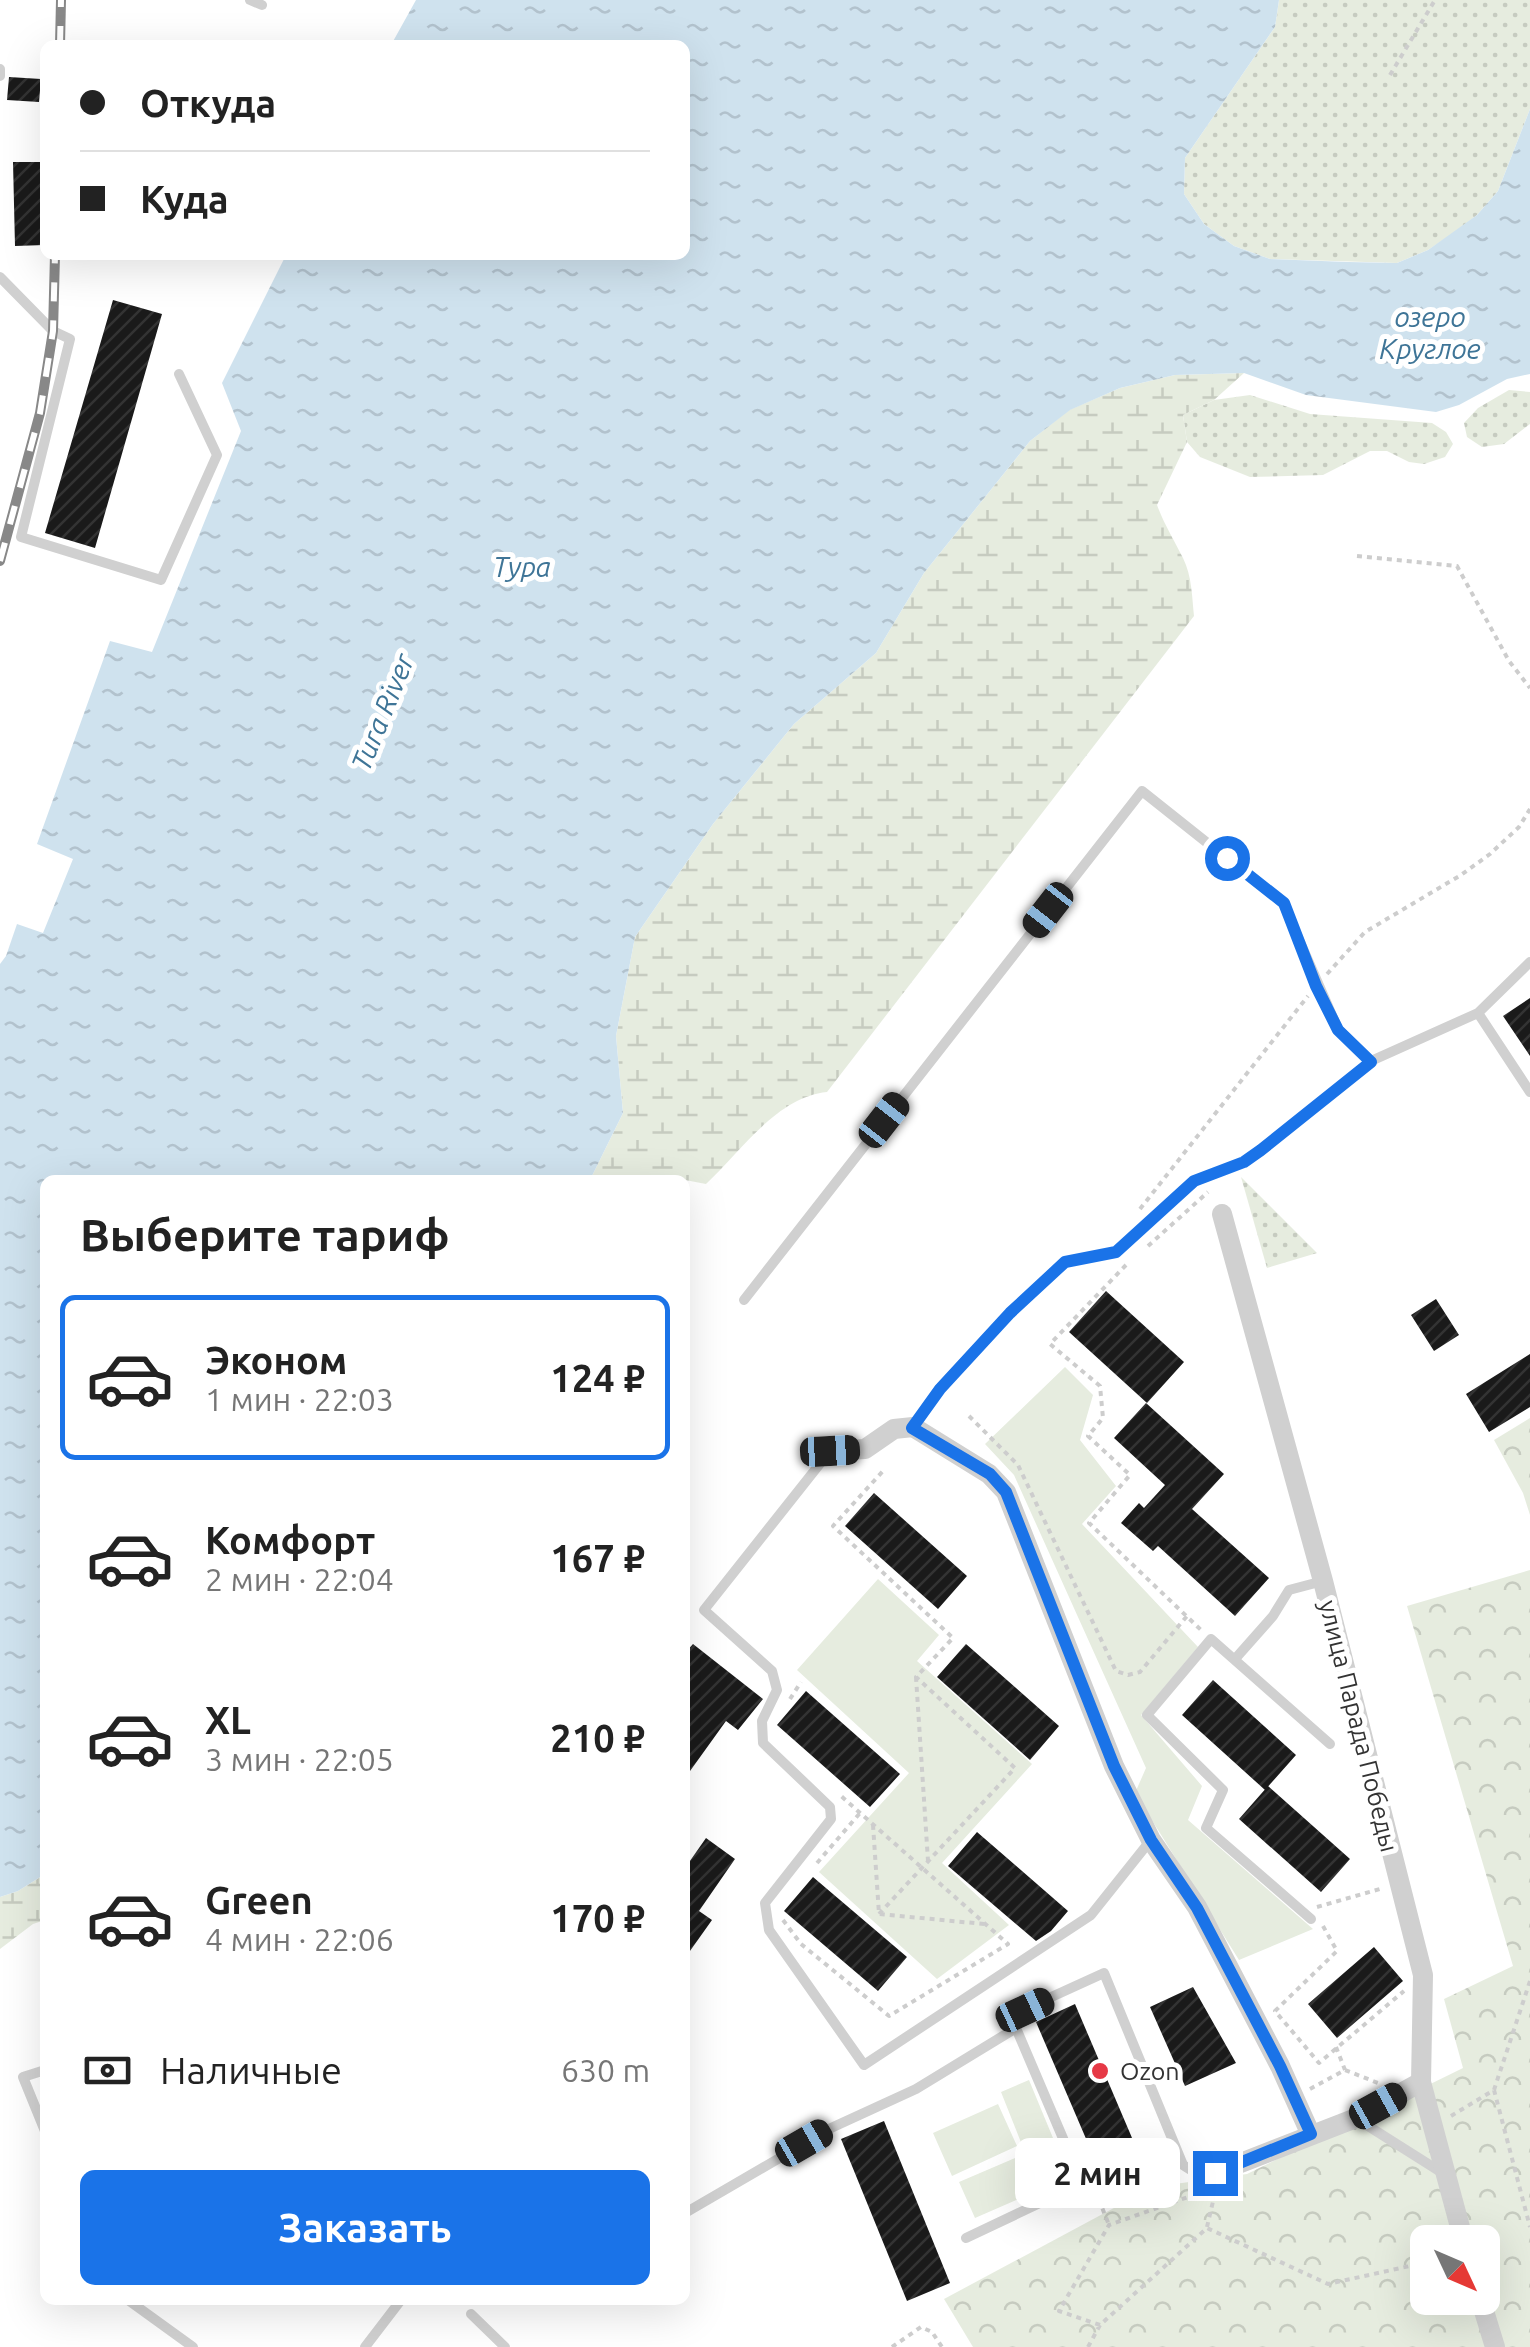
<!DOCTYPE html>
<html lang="ru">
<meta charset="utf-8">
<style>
:root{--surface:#fff;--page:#f2f2f2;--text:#222;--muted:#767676;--line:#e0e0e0;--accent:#1a73e8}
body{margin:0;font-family:Ubuntu,sans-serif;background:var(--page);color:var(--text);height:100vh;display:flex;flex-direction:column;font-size:38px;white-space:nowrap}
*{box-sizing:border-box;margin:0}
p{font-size:32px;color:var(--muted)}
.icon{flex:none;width:55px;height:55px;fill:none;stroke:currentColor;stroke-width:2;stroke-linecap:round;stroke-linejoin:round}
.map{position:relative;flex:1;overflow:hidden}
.drawer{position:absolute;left:40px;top:1175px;width:650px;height:1130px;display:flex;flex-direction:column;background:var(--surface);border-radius:15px;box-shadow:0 10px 40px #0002}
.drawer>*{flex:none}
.top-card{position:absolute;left:40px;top:40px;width:650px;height:220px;border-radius:15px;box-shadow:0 10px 40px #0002;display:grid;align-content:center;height:220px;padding:0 40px;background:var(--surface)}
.needle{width:65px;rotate:134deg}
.tools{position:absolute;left:1410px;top:2225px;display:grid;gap:20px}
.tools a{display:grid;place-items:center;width:90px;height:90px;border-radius:15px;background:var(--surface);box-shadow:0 10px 40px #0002;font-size:50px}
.end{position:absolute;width:45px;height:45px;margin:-22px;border:12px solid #1a73e8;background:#fff;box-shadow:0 0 0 5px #fff}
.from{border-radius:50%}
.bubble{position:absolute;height:70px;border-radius:15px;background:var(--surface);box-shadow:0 10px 40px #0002;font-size:32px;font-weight:600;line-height:70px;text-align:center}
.car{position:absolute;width:30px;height:60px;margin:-30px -15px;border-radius:12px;box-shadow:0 0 8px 2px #0007;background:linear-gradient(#222 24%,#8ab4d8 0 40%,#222 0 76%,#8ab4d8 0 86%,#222 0)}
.top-card b{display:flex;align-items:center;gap:35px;height:95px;font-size:38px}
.top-card b+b{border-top:2px solid var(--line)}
.top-card i{width:25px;height:25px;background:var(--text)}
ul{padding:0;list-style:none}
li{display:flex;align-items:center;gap:30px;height:165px;margin:0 20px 15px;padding:0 20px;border:5px solid transparent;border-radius:15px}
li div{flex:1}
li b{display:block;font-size:38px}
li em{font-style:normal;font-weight:600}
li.active{border-color:var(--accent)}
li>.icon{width:90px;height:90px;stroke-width:1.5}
h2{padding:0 40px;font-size:45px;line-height:120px}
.pay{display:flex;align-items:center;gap:25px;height:110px;padding:0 40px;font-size:38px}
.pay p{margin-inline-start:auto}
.cta{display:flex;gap:20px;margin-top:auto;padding:20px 40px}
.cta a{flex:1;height:115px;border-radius:15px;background:var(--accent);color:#fff;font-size:40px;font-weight:600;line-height:115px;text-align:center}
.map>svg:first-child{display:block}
.grass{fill:url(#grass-dots)}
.forest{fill:url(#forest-crowns);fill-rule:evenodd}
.wetland{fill:url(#wetland-marsh)}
.park{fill:#e6ecdf}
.water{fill:url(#water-ripples)}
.building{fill:url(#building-hatch)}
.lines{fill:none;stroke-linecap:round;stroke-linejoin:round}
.path{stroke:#cdcdcd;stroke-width:4;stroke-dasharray:5 5;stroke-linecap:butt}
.service{stroke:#d0d0d0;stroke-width:10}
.minor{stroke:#d0d0d0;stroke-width:20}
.rail-casing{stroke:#888;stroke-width:10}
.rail{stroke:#fff;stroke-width:6;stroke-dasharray:19;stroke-linecap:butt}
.route{stroke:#1a73e8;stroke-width:12}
.poi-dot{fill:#e63946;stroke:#fff;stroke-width:4}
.labels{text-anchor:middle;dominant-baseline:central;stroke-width:10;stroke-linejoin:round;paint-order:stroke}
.street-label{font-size:25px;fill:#333;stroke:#fff}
.poi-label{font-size:25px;fill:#333;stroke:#fff;text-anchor:start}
.water-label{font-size:28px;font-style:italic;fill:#3f7597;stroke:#fff}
</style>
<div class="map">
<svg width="1530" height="2347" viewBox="0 0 1530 2347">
<defs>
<pattern id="grass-dots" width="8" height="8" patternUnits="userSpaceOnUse" patternTransform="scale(2.5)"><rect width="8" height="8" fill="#e6ecdf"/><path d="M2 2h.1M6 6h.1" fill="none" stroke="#c6cbc0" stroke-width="1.8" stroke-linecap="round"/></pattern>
<pattern id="forest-crowns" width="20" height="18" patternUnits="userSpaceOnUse" patternTransform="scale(2.5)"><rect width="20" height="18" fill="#e6ecdf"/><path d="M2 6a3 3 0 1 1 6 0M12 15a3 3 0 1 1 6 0" fill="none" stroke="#c6cbc0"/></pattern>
<pattern id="wetland-marsh" width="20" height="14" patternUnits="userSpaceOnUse" patternTransform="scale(2.5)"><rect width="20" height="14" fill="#e6ecdf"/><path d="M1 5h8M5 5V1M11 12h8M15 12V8" fill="none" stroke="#c6cbc0"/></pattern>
<pattern id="water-ripples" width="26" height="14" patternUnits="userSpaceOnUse" patternTransform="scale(2.5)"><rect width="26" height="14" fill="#cfe2ee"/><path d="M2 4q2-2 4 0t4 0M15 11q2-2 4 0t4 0" fill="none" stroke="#b2c2cd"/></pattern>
<pattern id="building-hatch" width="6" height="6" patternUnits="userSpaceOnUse" patternTransform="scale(2.5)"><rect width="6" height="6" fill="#1a1a1a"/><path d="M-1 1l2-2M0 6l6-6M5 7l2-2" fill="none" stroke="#333"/></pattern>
</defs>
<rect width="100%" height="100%" fill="#fff"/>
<path class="grass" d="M1279,0h251v109l-32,82 -21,24 -22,17 -27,18 -31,13 -127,-4 -36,-13 -30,-22 -20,-30 1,-36 90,-131z
M1509,390l21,2v32l-26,20 -22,3 -15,-10 -3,-14 14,-15z
M1250,395l60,19 122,9 14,9 7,12 -8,13 -21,7 -15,-2 -22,-11h-17l-47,24 -73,2 -50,-20 -13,-15 -4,-27 31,-15z
M1241,1177l76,76 -50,15z"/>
<path class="forest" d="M1530,1418v97l-7,-22 -29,-53z
M1530,1570v777h-557l-29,-48 209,-112 94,-13 216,-106 -19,-69 69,-33 -106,-360zM1428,2242h54v56h-54z"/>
<path class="wetland" d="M1244,373l-30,27 -31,15 4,27 -30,63c7,19 17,35 26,53 9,18 9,39 11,58l-367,476c-50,5 -86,59 -121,92l-21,-4h-95l33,-67 -7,-77 19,-99 78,-113 81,-100 82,-71 48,-80 106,-132 39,-31 51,-22 55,-13z
M45,1874v46l-12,4 -33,25v-52l18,-6z"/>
<path class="park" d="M1065,1367l28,28 -13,45 36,46 -34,38 116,123 -57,68 61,71 -14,34 125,109 -74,31 -104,-167 11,-25 -132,-293 -29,-31z
M878,1579l61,56 -22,26 115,103 -90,99 67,62 -72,54 -118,-107 90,-99 -112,-103z
M1029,2080l24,58 -29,12 -23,-58z
M998,2104l19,42 -65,30 -19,-43z
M1020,2156l15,36 -60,26 -16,-36z"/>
<path class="water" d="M416,0h863l-4,27 -90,131 -1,36 20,30 30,22 36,13 78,3 49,1 31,-13 49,-35 21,-24 32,-82v265l-23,5 -48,26 -23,7 -130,-17 -62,-22 -69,2 -55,13 -50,22 -40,31 -106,132 -48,80 -82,71 -81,100 -78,113 -19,99 7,77 -33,67h-545v694l-27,17 -18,6v-933l6,-8 11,-32 26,9 30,-74 -36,-15 73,-203 42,11 89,-221 -19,-48 64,-128h399v-210h-294z"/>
<path class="building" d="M9,77l32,2 -2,23 -32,-2z
M13,162h32v83l-30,1z
M113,300l49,14 -67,234 -50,-15z
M1530,998v58l-27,-40z
M1106,1291l78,71 -37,41 -78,-71z
M1436,1299l23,36 -25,16 -23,-36z
M1530,1354v53l-41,25 -23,-38z
M1146,1403l78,71 -32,35 77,69 -34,38 -77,-70 -5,5 -32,-28 18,-20 5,5 21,-23 -51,-47z
M874,1493l93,83 -29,33 -93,-83z
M693,1644l70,55 -25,31 -12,-9 -41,57v-125z
M966,1644l93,82 -29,34 -93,-83z
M1213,1680l83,75 -31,35 -83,-75z
M806,1691l94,83 -30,33 -93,-82z
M1268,1786l82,73 -29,33 -82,-73z
M977,1832l91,79 -17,20 -15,10 -88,-75z
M706,1838l29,21 -36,52 13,9 -27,38v-90z
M813,1877l94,80 -29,34 -94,-80z
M1374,1947l29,34 -66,57 -29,-34z
M1193,1987l43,76 -51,23 -35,-79z
M1075,2004l69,162 -39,17 -69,-161z
M884,2121l66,162 -43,18 -66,-162z"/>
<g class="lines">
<path class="path" d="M1390,75l45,-75
M1357,556l100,10 52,95 21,27
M1327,974l38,-42 96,-57 29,-21 29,-27 11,-18
M1140,1209l168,-213
M1148,1246l60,-54
M1126,1265l-76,79 50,42 3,32 -15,18 42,39 -41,48 112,107
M969,1416l49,49 98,206 12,4 12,-3 47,-56
M916,1677l12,184
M790,1699l11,-17
M873,1825l6,89 105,10
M817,1863l43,-50
M1317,1907l63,-18
M879,1914l136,-146 -99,-91 37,-39 -120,-112 50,-55
M783,1920l18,24 88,72 119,-72 -167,-148
M1323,1926l14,25 -62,60 44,52 85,-72
M1336,2047l9,23
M1310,2089l35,-19 33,13
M1494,2090l36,137
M1451,2116l43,-26 36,-109
M1095,2190l14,35
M1207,2227l8,-34
M1100,2325l-41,-14 50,-86 96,-34
M892,2347l29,-20 11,5 10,15
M1088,2347l12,-22 107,-97 121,56 100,-22"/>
<path class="service" d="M250,0l12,5
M0,69v7
M0,277l53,54 17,8 -49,198 140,43 56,-125 -38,-81
M1478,1013l52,79
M744,1300l398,-509 141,112 55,126 33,32
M913,1427l26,-38 71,-76 55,-51 51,-10 79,-71 49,-19 17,-11 110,-90 107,-48 52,-51
M830,1451l-126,159 68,61 5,19 -15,31 1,22 67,64 1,12 -66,84 4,27 95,135 227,-150 59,-74
M1235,1659l38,-43 16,-26 34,-9
M1311,1919l-105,-91 17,-38 -76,-75 64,-76 119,105
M45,2070l-22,7 22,54
M1357,2119l87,55
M685,2213l146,-85 85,-39 100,-61
M966,2238l116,-55 -66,-155 9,-19 79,-36 79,192 11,7 21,1
M128,2300l65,47
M471,2314l34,33
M365,2347l36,-47"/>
<path class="minor" d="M1222,1214l101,367 100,394 -2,107 43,160
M830,1451l35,-2 29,-20 19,-2 76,47 17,18 108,274 37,74 46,67 83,159 31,69
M1215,2173l141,-55 65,-36
M1480,2298l15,49"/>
<g class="rail-casing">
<path id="rail" d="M60,45l1,-45
M0,561l40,-148 13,-82 2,-76"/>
</g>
<use href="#rail" class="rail"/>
</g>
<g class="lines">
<path class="route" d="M1215,2173l96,-39 -31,-68 -83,-158 -46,-68 -37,-74 -108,-274 -16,-18 -78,-46 28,-39 70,-76 55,-51 51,-10 78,-71 50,-19 17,-12 110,-88 -33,-32 -22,-44 -32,-83 -57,-45"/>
</g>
<circle class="poi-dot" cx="1100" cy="2071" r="10"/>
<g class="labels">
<g class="street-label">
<text transform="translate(1359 1726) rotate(76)">улица Парада Победы</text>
</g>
<g class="poi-label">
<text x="1120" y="2071">Ozon</text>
</g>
<g class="water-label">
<text x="1430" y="316">озеро<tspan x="1430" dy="32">Круглое</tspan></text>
<text x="522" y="566">Тура</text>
<text transform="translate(382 712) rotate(-68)">Tura River</text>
</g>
</g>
</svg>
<div class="tools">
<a><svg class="needle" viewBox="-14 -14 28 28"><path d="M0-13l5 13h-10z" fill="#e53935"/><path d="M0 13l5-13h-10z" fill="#767676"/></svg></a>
</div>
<i class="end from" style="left:1227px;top:858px"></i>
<i class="end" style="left:1215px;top:2173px"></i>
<div class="bubble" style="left:1015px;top:2138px;width:165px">2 мин</div>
<i class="car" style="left:1048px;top:910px;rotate:218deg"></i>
<i class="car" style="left:884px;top:1120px;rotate:38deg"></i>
<i class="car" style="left:830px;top:1451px;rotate:87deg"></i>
<i class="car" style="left:1025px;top:2010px;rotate:65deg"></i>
<i class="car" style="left:1378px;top:2106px;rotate:61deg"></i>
<i class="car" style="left:804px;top:2143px;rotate:60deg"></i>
<div class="top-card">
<b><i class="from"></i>Откуда</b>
<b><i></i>Куда</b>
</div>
<section class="drawer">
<h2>Выберите тариф</h2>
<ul>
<li class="active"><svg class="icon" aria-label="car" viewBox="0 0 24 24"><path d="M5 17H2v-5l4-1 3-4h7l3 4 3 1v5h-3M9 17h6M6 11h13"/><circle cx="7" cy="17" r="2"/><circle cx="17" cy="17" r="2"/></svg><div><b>Эконом</b><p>1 мин · 22:03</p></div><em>124 ₽</em></li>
<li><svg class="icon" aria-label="car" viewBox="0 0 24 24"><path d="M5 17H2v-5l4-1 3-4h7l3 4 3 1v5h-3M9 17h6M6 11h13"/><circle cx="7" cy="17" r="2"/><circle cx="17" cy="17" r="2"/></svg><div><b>Комфорт</b><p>2 мин · 22:04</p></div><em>167 ₽</em></li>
<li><svg class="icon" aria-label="car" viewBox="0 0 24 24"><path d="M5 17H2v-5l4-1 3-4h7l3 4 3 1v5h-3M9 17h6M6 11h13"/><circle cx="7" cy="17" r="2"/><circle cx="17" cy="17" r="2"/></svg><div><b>XL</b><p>3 мин · 22:05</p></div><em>210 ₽</em></li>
<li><svg class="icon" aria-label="car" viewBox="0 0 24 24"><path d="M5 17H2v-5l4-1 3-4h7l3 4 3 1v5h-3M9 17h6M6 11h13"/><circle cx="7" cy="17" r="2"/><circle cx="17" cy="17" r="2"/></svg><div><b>Green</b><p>4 мин · 22:06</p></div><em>170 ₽</em></li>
</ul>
<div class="pay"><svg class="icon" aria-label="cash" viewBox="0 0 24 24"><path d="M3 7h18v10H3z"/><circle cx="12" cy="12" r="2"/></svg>Наличные<p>630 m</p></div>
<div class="cta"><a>Заказать</a></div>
</section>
</div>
